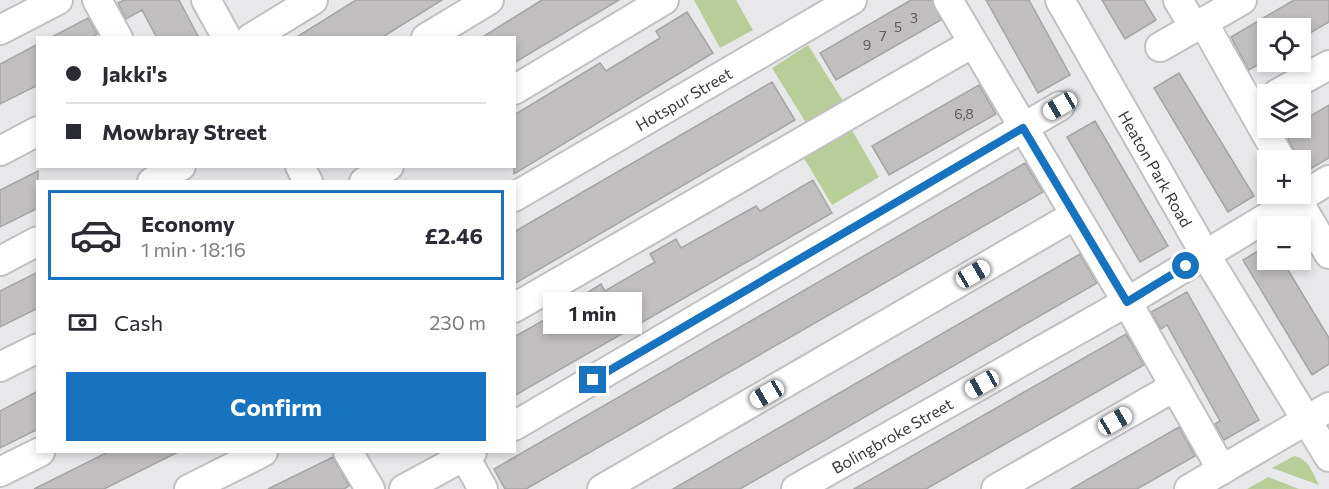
<!DOCTYPE html>
<meta charset="utf-8">
<style>
:root{--surface:#fff;--page:#f2f2f3;--text:#2b2b33;--muted:#7c7c81;--line:#e1e1e2;--accent:#1772bf}
body{margin:0;font-family:Commissioner,sans-serif;background:var(--page);color:var(--text);height:100vh;display:flex;flex-direction:column;font-size:22px;white-space:nowrap}
*{box-sizing:border-box;margin:0}
p{font-size:20px;color:var(--muted)}
.icon{flex:none;width:33px;height:33px;fill:none;stroke:currentColor;stroke-width:2;stroke-linecap:round;stroke-linejoin:round}
.map{position:relative;flex:1;overflow:hidden}
.panel{position:absolute;left:36px;top:180px;width:480px;height:273px;display:flex;flex-direction:column;background:var(--surface);border-radius:0px;box-shadow:0 3px 9px #0003}
.panel>*{flex:none}
.top-card{position:absolute;left:36px;top:36px;width:480px;height:132px;border-radius:0px;box-shadow:0 3px 9px #0003;display:grid;align-content:center;height:132px;padding:0 30px;background:var(--surface)}
.controls{position:absolute;left:1257px;top:18px;display:grid;gap:12px}
.controls a{display:grid;place-items:center;width:54px;height:54px;border-radius:0px;background:var(--surface);box-shadow:0 3px 9px #0003;font-size:30px}
.end{position:absolute;width:27px;height:27px;margin:-14px;border:8px solid #1772bf;background:#fff;box-shadow:0 0 0 3px #fff}
.from{border-radius:50%}
.bubble{position:absolute;height:42px;border-radius:0px;background:var(--surface);box-shadow:0 3px 9px #0003;font-size:20px;font-weight:700;line-height:42px;text-align:center}
.car{position:absolute;width:18px;height:36px;margin:-18px -9px;border-radius:8px;box-shadow:0 0 4px 2px #0007;background:linear-gradient(#fff 24%,#345 0 40%,#fff 0 76%,#345 0 86%,#fff 0)}
.top-card b{display:flex;align-items:center;gap:21px;height:57px;font-size:22px}
.top-card b+b{border-top:2px solid var(--line)}
.top-card i{width:15px;height:15px;background:var(--text)}
ul{padding:10px 0 0;list-style:none}
li{display:flex;align-items:center;gap:18px;height:90px;margin:0 12px 9px;padding:0 18px;border:3px solid transparent;border-radius:0px}
li div{flex:1}
li b{display:block;font-size:22px}
li em{font-style:normal;font-weight:700}
li.current{border-color:var(--accent)}
li>.icon{width:54px;height:54px;stroke-width:1.5}
.pay{display:flex;align-items:center;gap:15px;height:66px;padding:0 30px;font-size:22px}
.pay p{margin-inline-start:auto}
.button{display:flex;gap:12px;margin-top:auto;padding:12px 30px}
.button a{flex:1;height:69px;border-radius:0px;background:var(--accent);color:#fff;font-size:24px;font-weight:700;line-height:69px;text-align:center}
.map>svg:first-child{display:block}
.green{fill:#b9cd99}
.building{fill:#c0bebf;stroke:#a6a5a6;stroke-width:1.5}
.lines{fill:none;stroke-linecap:round;stroke-linejoin:round}
.minor-casing{stroke:#c1c1c3;stroke-width:32}
.minor{stroke:#fff;stroke-width:28}
.route{stroke:#1772bf;stroke-width:8}
.labels{text-anchor:middle;dominant-baseline:central;stroke-width:4.5;stroke-linejoin:round;paint-order:stroke}
.number-label{font-size:14px;fill:#5c5b5c}
.street-label{font-size:16px;fill:#3a3a3b;stroke:#e8e8ea}
</style>
<div class="map">
<svg width="1329" height="489" viewBox="0 0 1329 489">
<rect width="100%" height="100%" fill="#e8e8ea"/>
<path class="green" d="M694,0h42l17,30 -33,18z
M808,45l37,59 -37,22 -36,-58z
M850,127l29,50 -47,28 -30,-50z
M1294,456c15,3 18,16 25,29l-47,-17z
M1268,477l31,12h-52z"/>
<path class="building" d="M124,0h55l20,38h-42l-15,-28 -16,9 -8,-16z
M356,0h86l-61,38h-86z
M542,0h77l-105,63v-25h-33z
M911,0h21l9,20 -105,60 -16,-27z
M986,0h43l41,75 -32,18z
M1102,0h42l12,20 -31,19z
M1294,0h35v22l-29,17v-11h-32v31l-19,11 -18,-33z
M687,12l26,41 -199,121v-59l86,-52 6,8 54,-33 -4,-7z
M88,18l9,16 -6,4h-41z
M38,44v41l-38,19v-40z
M1179,73l75,123 -26,16 -74,-124z
M772,82l23,38 -281,164v-52z
M979,85l17,29 -107,61 -17,-29z
M1329,105v53l-29,17v-15h-3l-2,-8 -7,-13 5,-3 -4,-7 11,-1v-6z
M1095,121l73,125 -28,16 -73,-125z
M1025,163l18,29 -517,297h-21l-11,-20z
M38,171v37l-38,19v-37z
M813,180l19,33 -318,183v-59l64,-36 -1,-2 24,-15 4,7 50,-29 -5,-8 26,-15 5,9 75,-42 4,5z
M1268,245v15h14l47,78v26l-17,11 -69,-115z
M1080,254l17,29 -357,206h-67z
M38,272v36l-38,19v-36z
M1187,292l72,128 -35,20 -9,-16 5,-3 -53,-96 -6,4 -10,-17z
M1126,334l18,31 -218,124h-72z
M38,391v38l-38,19v-37z
M1179,427l16,29 -58,33h-66z
M108,452h70l-74,37h-70z
M333,457l16,29 -5,3h-76z"/>
<g class="lines">
<g class="minor-casing">
<g id="minor">
<path d="M97,0l21,38"/>
<path d="M206,0l21,38"/>
<path d="M948,0l179,302 95,168"/>
<path id="s1" d="M1060,0l145,254 124,203"/>
<path d="M1178,0l16,27"/>
<path d="M1203,22l78,138"/>
<path d="M0,30l58,-30"/>
<path d="M251,38l62,-38"/>
<path d="M426,38l63,-38"/>
<path d="M1160,47l82,-47"/>
<path d="M514,90l150,-90"/>
<path d="M1277,94l52,-29"/>
<path d="M0,151l38,-20"/>
<path d="M300,166l8,16"/>
<path d="M152,182l29,-16"/>
<path d="M364,182l25,-16"/>
<path id="s2" d="M514,197l338,-197"/>
<path d="M1297,199l32,55"/>
<path d="M0,261l38,-20"/>
<path d="M514,308l459,-265"/>
<path d="M0,367l38,-19"/>
<path d="M514,426l546,-320"/>
<path d="M348,452l22,37"/>
<path d="M462,452l21,37"/>
<path d="M0,472l40,-20"/>
<path d="M189,489l74,-37"/>
<path d="M404,489l68,-37"/>
<path d="M602,489l473,-274"/>
<path id="s3" d="M796,489l331,-187 202,-122"/>
<path d="M996,489l178,-102"/>
<path d="M1189,489l140,-82"/>
</g>
</g>
<use href="#minor" class="minor"/>
</g>
<g class="lines">
<path class="route" d="M593,380l430,-252 104,174 59,-36"/>
</g>
<g class="labels">
<g class="number-label">
<text x="914" y="17">3</text>
<text x="898" y="26">5</text>
<text x="883" y="35">7</text>
<text x="867" y="44">9</text>
<text x="964" y="113">6,8</text>
</g>
<g class="street-label">
<text stroke="none"><textPath href="#s2" startOffset="196">Hotspur Street</textPath></text>
<text stroke="none"><textPath href="#s1" startOffset="194">Heaton Park Road</textPath></text>
<text stroke="none"><textPath href="#s3" startOffset="110">Bolingbroke Street</textPath></text>
</g>
</g>
</svg>
<div class="controls">
<a><svg class="icon" aria-label="locate" viewBox="0 0 24 24"><circle cx="12" cy="12" r="6"/><path d="M12 2v4M12 18v4M2 12h4M18 12h4"/></svg></a>
<a><svg class="icon" aria-label="layers" viewBox="0 0 24 24"><path d="M12 4l9 5-9 5-9-5zM3 14l9 5 9-5"/></svg></a>
<a>+</a>
<a>−</a>
</div>
<i class="end from" style="left:1186px;top:266px"></i>
<i class="end" style="left:593px;top:380px"></i>
<div class="bubble" style="left:543px;top:292px;width:99px">1 min</div>
<i class="car" style="left:1060px;top:106px;rotate:240deg"></i>
<i class="car" style="left:973px;top:274px;rotate:60deg"></i>
<i class="car" style="left:982px;top:384px;rotate:241deg"></i>
<i class="car" style="left:767px;top:394px;rotate:240deg"></i>
<i class="car" style="left:1115px;top:421px;rotate:60deg"></i>
<div class="top-card">
<b><i class="from"></i>Jakki's</b>
<b><i></i>Mowbray Street</b>
</div>
<section class="panel">
<ul>
<li class="current"><svg class="icon" aria-label="car" viewBox="0 0 24 24"><path d="M5 17H2v-5l4-1 3-4h7l3 4 3 1v5h-3M9 17h6M6 11h13"/><circle cx="7" cy="17" r="2"/><circle cx="17" cy="17" r="2"/></svg><div><b>Economy</b><p>1 min · 18:16</p></div><em>£2.46</em></li>
</ul>
<div class="pay"><svg class="icon" aria-label="cash" viewBox="0 0 24 24"><path d="M3 7h18v10H3z"/><circle cx="12" cy="12" r="2"/></svg>Cash<p>230 m</p></div>
<div class="button"><a>Confirm</a></div>
</section>
</div>
